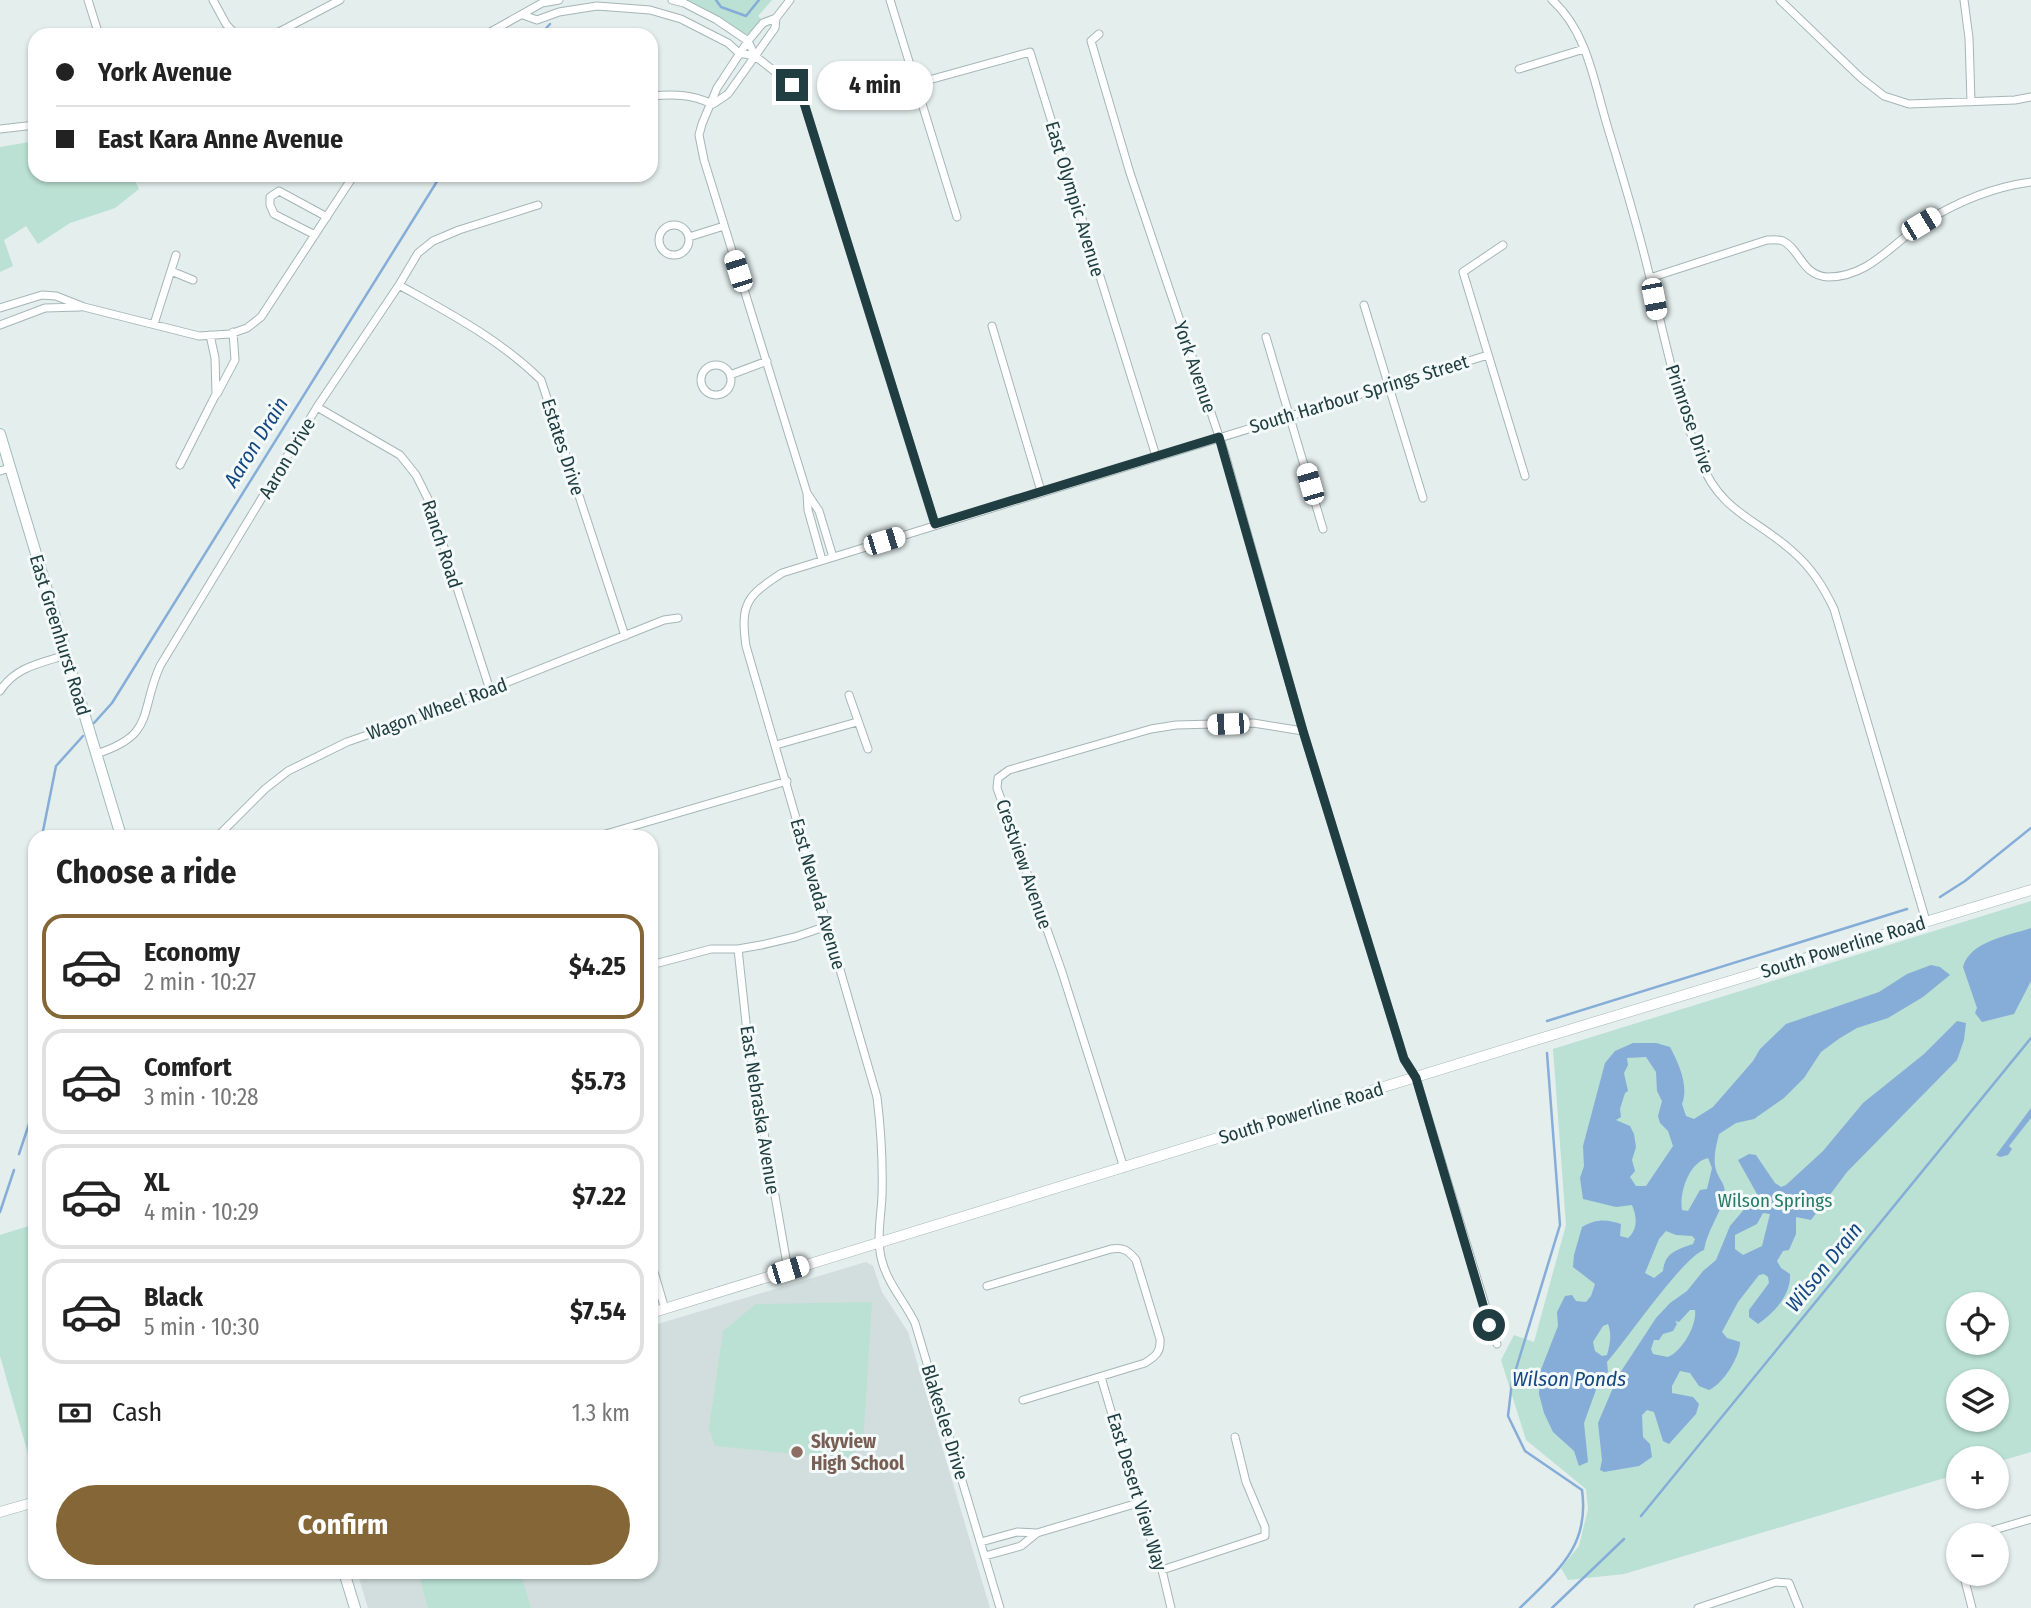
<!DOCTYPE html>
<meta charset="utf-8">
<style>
:root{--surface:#fff;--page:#f2f2f2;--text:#222;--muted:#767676;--line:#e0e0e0;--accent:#856737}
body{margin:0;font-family:"Fira Sans Condensed",sans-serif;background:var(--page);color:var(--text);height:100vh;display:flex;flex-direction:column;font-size:26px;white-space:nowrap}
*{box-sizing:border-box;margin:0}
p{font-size:23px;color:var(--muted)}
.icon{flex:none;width:38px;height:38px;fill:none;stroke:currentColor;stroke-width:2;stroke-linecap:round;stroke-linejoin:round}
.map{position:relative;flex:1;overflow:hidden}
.sheet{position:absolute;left:28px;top:830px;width:630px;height:749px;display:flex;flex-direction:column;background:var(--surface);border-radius:21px;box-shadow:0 2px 5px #0004}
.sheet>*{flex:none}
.top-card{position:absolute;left:28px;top:28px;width:630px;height:154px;border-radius:21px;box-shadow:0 2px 5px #0004;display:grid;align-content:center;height:154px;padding:0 28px;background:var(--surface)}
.fabs{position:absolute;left:1946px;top:1292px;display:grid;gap:14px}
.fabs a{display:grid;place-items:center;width:63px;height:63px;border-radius:50%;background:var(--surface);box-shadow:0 2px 5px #0004;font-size:35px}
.end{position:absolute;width:32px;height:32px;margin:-16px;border:9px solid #203e41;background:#fff;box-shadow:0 0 0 4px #fff}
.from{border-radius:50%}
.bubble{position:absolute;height:49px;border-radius:24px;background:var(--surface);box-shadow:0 2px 5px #0004;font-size:23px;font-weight:700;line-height:49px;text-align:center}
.car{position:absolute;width:21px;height:42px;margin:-21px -10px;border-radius:9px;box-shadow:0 0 5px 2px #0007;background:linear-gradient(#fff 24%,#345 0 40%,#fff 0 76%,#345 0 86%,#fff 0)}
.top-card b{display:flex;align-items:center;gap:24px;height:66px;font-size:26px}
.top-card b+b{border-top:2px solid var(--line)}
.top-card i{width:18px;height:18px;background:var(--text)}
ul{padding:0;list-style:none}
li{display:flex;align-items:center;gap:21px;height:105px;margin:0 14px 10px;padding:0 14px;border:4px solid var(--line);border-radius:21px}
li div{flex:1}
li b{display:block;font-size:26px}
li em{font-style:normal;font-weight:700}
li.selected{border-color:var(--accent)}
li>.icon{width:63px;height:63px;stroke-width:1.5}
h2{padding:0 28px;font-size:32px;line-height:84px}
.pay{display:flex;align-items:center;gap:18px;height:77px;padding:0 28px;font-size:26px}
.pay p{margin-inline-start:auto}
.primary-button{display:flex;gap:14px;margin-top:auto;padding:14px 28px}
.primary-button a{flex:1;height:80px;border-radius:42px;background:var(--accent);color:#fff;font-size:28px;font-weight:700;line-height:80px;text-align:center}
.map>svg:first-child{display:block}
.built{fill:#d1dedd}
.green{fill:#bae1d3;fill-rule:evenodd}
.water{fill:#86add8;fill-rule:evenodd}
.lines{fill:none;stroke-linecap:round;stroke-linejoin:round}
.stream{stroke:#86add8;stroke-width:2.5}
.minor-casing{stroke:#a5b6b6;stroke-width:9}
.tertiary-casing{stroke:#a5b6b6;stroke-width:11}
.secondary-casing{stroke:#a0bbbb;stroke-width:12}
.minor{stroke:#fff;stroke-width:7}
.tertiary{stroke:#fff;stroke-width:10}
.secondary{stroke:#fff;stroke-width:10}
.route{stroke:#203e41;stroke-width:9}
.education-dot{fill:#8d6e63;stroke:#f4faf9;stroke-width:2.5}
.labels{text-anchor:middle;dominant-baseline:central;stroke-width:6;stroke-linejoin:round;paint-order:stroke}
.street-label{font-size:19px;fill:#203e41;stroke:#f4faf9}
.park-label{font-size:19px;fill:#277c67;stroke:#f4faf9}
.education-label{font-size:19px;font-weight:bold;fill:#785e54;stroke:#f4faf9;text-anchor:start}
.water-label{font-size:21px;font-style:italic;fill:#154783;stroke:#f4faf9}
</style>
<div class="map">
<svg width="2031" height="1608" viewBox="0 0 2031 1608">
<rect width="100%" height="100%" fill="#e3eeed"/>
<path class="built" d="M866,1262l7,4 9,26 26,40 82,276h-622l-11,-36h294v-246z"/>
<path class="green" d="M677,0h95l-14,16 6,6 -11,12h-13z
M35,141v34h97l7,14 -24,19 -45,15 -32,21 -12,-18 -22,14 9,26 -13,6v-125z
M2031,901v551l-34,10v-4h-39v16l-334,100 -56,6 -7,-12 18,-22 9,-37 -2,-20 -60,-49 -25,-80 13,-25 20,7 32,-117 -13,-176zM1958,1304h39v38h-39zM1958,1381h39v38h-39z
M35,1224v254l-35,-122v-121z
M872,1302l-9,144 -16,13 -132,-13 -6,-18 14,-97 33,-27z
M429,1572h91l11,36h-103l-9,-33z"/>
<path class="water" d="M2031,928v53l-17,33 -32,8 -7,-9 2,-5 -14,-41c7,-26 45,-31 68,-39z
M1931,965l9,2 10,8 -27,22 -35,21 -31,10 -17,10 -19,14 -17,26 -20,20 -30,21 -18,4 -17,11c-3,12 -7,27 -2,39 4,9 10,13 7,25 -5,18 -17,33 -20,52 -21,7 -79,92 -97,112l1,10 -7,4 -17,47 4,39 -9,4 -5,-15 -21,-19 -9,-19 -5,-19 1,-22 18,-46 -1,-14 8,-16 7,-1 4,6 10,1 5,-6 4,-12 -22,-17 1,-12 8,-28c14,-8 24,-8 39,-3l-1,12 8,2c10,-9 9,-21 4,-33l-16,2 -33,-8 -3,-21 4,-12 -1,-20 22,-83 10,-12 18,-8h23l14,4c9,17 19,39 12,57l4,12 8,3 19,-12 40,-46 7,-12 26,-25 93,-32 28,-18zM1646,1057l10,15 1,19 5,10 -4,15 2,7 8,8 5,15 -27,40h-10l-6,-9 5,-6 -3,-11 4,-13 -2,-13 -4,-8 -14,-6 5,-3 -1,-8 5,-16 3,-2 -4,-18 4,-8 -1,-7zM1708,1158l4,10 -5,21 -7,1 -12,21 -6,-1c-3,-17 7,-48 26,-52zM1666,1231l10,4 16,1 3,3 -2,5c-16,6 -28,8 -30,27l-9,7 -9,-5 14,-34zM1608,1324c4,10 2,21 -1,31l-5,1 -7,-5 -2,-9 10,-16z
M1957,1021l9,2 -2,17 -7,20 -110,112 -36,48 -15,-3v17l-7,16 -6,1 -6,10 4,7 9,6c1,21 -15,38 -32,50l-9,-7v-7l20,-27 -1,-6 -4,-3 -5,1 -21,27 -16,30 5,6 13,4c0,15 -17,42 -31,48l-10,-4 -9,-13 -10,-2 -8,15v7l21,4 6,7 -3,10 -27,30 -6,-3 -9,-29 -7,-2 -5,5 1,22 7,7 2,13 -13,9 -35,6 -4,-2 2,-10 -4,-37 20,-47 38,-58 14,-15 17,-12 16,-20 13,-11 14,-34 27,-32 -19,-34 11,-6 7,1 19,28 6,4 5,-2 37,-34 40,-48 61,-49zM1763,1213l7,1 -8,32 -19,9 -8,-6v-14l22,-11zM1690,1310h5c2,16 -13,41 -27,47l-15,-3 -2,-5 3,-9h5l4,-6 10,-3 4,-7 -2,-3 4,1z
M2031,1108v10l-22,28 3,3 -4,6 -8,2 -4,-2z"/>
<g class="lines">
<path class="stream" d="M716,0l5,7 25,9 13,-16
M540,35l10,-11
M94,723l18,-20 329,-528
M42,836l14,-70 27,-30
M1940,897l25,-16 66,-53
M1547,1021l360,-112
M19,1154l16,-48
M0,1212l14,-42
M1641,1516l390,-478
M1520,1608c37,-37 70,-61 62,-118l-57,-39 -17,-35 4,-34 48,-157 -13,-172
M1552,1608l72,-69"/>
<g class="minor-casing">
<path id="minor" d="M88,0l11,35
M213,0l13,24 10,11
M672,0l12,3 33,17 31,21 7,15 37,29 12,18 131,422
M790,0l-14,18 -13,5 -15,18 -31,47 -15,36 -3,11 5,25 103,333 1,17 14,50
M890,0l67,217
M1552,0c35,31 42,82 55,125 15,50 31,101 43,153 15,62 28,125 51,184 19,49 55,57 90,88 20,17 32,36 43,59l92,312
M1780,0l81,78 23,18 25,8 106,-4 16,-3
M1964,0l5,38 2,64
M523,15l14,5 22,-8 38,-6 53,4 31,9 47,24 11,10 16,3
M1099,34l-8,7 39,132 95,281 78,277 101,328 12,19 81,266
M273,35l67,-35
M485,35l57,-32 17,-3
M1519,69l65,-20
M918,83l112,-31 126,404
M651,96c23,-2 40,-2 61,8
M713,104l15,-10 47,-66 1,-10
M0,129l35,-4
M659 240a15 15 0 1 1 30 0a15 15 0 1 1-30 0Z
M315,235l-41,-21 -4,-9v-8l9,-6 48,26
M689,237l35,-11
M1503,245l-40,27 62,204
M171,271l22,9
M1650,278l117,-38c5,0 12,-1 16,1 17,8 19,35 45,36 42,0 65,-35 97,-55 32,-20 69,-35 106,-40
M399,285c50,28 102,55 142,95l84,256
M1364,305l59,193
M0,308l42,-13 14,1 28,11 115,29 31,-2 17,-6 14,-11 93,-142
M154,324l22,-69
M0,325l45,-17 35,-1
M992,326l49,165
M1266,337l57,192
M701 380a15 15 0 1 1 30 0a15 15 0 1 1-30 0Z
M730,375l37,-14
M217,394l18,-34 -2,-28
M317,407l83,48 16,20 13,26 61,189
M180,465l36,-71 -1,-36 -5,-23
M0,471l10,-3
M807,493l12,18 14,46
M0,691c15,-24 41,-28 66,-36
M849,695l19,54
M776,745l81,-23
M96,754c60,-19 43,-41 64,-88l157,-259 82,-122 19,-32 15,-12 26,-11 79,-25
M218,836l47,-47 23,-18 59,-29 75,-26 242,-96 14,-2
M599,836l188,-55
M738,949l10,92 40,229
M651,965l60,-16h27l23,-4 34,-8 32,-11
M1124,1168l-62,-196 -65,-184 1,-10 11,-8 142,-41 25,-4 77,-2 50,8
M651,1262l14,47
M987,1286l124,-37c12,-2 17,1 25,11l24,79c1,13 -4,17 -15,24l-122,37
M1101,1377l37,126 24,67 9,38
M1037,1533l101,-30
M1977,1535l54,-16
M981,1542l36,-10 20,1 -16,13 -36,10
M1958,1546l-2,3 2,6
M1162,1570l103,-34v-9l-19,-45 -11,-45
M1963,1573l9,35
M1000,1608l-85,-285c-10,-21 -27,-39 -33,-62 -6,-22 -1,-43 0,-65 1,-34 -1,-66 -5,-99l-131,-451c-6,-43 1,-50 36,-73l706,-218
M1698,1608l78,-26 13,1 10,25"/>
</g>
<g class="tertiary-casing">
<path id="tertiary" d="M651,1313l878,-271 502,-152
M0,1512l35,-10"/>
</g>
<g class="secondary-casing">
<path id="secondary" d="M0,434l121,402
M344,1572l11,36"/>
</g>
<use href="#minor" class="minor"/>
<use href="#tertiary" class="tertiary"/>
<use href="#secondary" class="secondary"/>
</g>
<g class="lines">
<path class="route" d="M792,85l12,18 131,421 284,-87 84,294 101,328 12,19 73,247"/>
</g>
<circle class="education-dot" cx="797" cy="1452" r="7"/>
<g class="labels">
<g class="street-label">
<text transform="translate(1075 199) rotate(73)">East Olympic Avenue</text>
<text transform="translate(1195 367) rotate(71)">York Avenue</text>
<text transform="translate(1359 394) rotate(-17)">South Harbour Springs Street</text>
<text transform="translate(1690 419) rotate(71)">Primrose Drive</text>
<text transform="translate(563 447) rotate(72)">Estates Drive</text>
<text transform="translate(287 458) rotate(-59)">Aaron Drive</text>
<text transform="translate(442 544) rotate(72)">Ranch Road</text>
<text transform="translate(60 635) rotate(73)">East Greenhurst Road</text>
<text transform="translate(437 709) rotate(-20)">Wagon Wheel Road</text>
<text transform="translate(1024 864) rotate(71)">Crestview Avenue</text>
<text transform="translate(818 894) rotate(74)">East Nevada Avenue</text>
<text transform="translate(1843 947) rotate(-17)">South Powerline Road</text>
<text transform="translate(760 1110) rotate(81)">East Nebraska Avenue</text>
<text transform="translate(1301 1113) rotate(-17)">South Powerline Road</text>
<text transform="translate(945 1422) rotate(73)">Blakeslee Drive</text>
<text transform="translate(1137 1492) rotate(73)">East Desert View Way</text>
</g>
<g class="park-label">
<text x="1775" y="1200">Wilson Springs</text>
</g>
<g class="education-label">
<text x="811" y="1441">Skyview<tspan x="811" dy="22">High School</tspan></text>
</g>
<g class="water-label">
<text transform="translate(256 442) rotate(-58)">Aaron Drain</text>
<text transform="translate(1824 1267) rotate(-51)">Wilson Drain</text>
<text x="1569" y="1379">Wilson Ponds</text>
</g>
</g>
</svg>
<div class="fabs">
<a><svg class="icon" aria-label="locate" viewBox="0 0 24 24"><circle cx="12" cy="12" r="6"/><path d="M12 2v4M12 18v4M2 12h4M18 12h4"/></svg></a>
<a><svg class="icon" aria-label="layers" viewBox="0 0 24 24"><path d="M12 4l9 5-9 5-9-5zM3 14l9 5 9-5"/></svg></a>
<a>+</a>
<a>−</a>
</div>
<i class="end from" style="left:1489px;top:1325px"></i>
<i class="end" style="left:792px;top:85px"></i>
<div class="bubble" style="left:817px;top:61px;width:116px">4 min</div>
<i class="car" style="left:1921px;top:224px;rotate:59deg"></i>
<i class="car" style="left:738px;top:271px;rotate:342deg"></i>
<i class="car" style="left:1654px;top:299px;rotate:169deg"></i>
<i class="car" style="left:1310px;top:484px;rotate:344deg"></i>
<i class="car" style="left:884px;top:541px;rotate:73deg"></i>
<i class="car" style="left:1228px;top:724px;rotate:268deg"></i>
<i class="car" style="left:788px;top:1270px;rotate:73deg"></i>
<div class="top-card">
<b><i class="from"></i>York Avenue</b>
<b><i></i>East Kara Anne Avenue</b>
</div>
<section class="sheet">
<h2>Choose a ride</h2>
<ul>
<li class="selected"><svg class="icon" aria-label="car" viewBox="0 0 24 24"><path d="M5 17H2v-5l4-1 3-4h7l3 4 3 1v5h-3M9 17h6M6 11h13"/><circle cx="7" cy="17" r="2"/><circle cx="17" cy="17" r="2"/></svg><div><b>Economy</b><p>2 min · 10:27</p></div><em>$4.25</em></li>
<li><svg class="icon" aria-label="car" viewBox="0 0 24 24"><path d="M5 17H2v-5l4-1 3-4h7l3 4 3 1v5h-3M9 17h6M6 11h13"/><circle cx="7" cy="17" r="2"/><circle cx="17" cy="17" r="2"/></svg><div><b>Comfort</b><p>3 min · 10:28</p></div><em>$5.73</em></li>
<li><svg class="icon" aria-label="car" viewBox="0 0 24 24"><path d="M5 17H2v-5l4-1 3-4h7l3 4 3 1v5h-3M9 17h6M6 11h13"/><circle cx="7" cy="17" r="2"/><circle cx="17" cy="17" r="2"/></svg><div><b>XL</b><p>4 min · 10:29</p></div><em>$7.22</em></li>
<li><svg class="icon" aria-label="car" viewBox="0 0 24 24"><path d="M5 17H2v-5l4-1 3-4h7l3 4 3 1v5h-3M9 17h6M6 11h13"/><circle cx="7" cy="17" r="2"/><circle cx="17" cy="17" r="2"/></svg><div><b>Black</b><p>5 min · 10:30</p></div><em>$7.54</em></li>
</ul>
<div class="pay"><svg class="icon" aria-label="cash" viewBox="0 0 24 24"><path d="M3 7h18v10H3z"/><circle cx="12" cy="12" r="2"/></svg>Cash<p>1.3 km</p></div>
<div class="primary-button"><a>Confirm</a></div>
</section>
</div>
